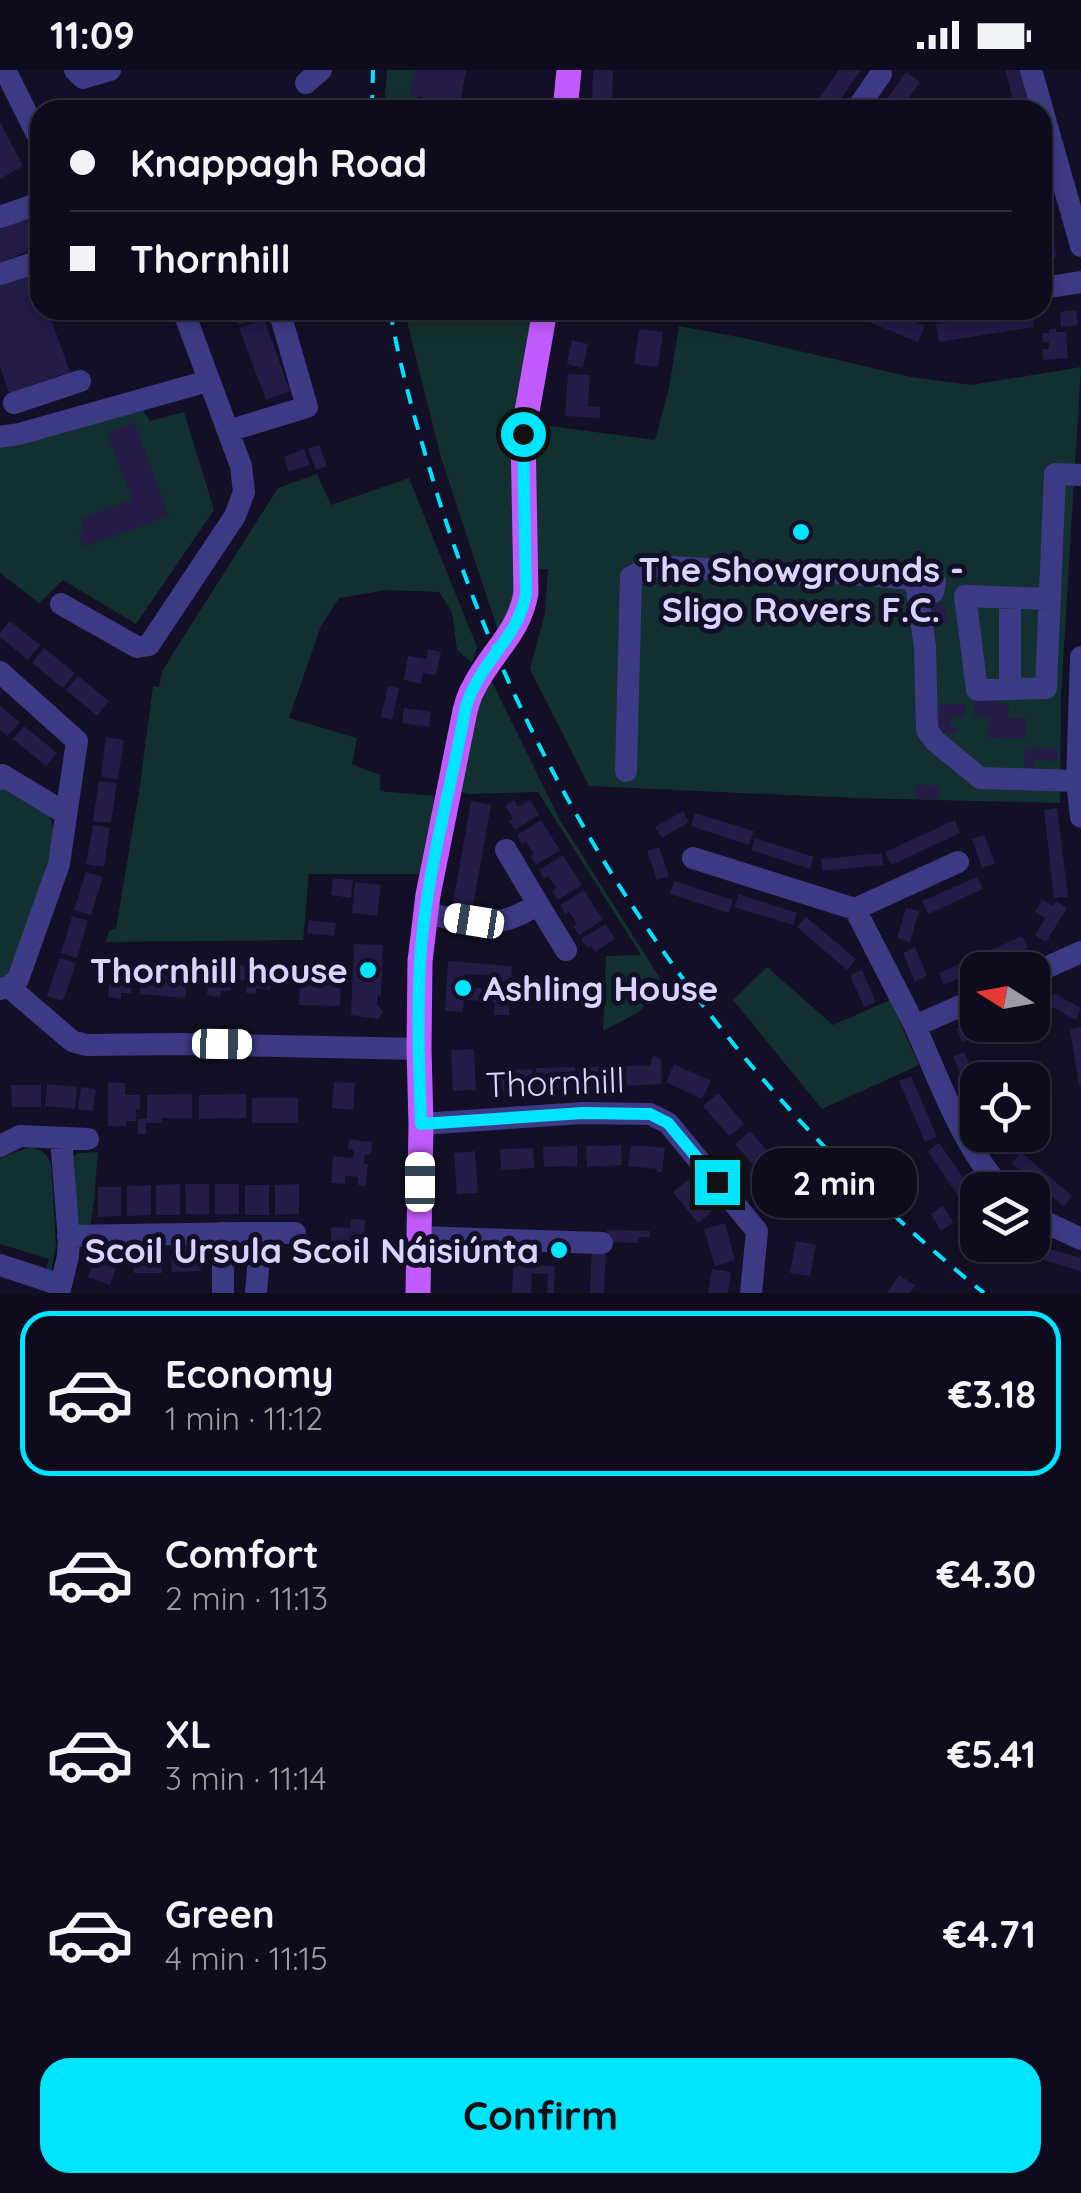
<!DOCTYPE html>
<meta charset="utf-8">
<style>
:root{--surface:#0e0b1c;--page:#1c1929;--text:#f1f3f6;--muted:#9b9ba3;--line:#2e2b3b;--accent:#00e5ff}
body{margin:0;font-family:Quicksand,sans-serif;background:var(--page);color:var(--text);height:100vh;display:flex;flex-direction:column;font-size:38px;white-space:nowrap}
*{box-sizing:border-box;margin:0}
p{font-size:32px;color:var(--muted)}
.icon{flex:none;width:55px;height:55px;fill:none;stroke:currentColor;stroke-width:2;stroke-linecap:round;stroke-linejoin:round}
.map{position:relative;height:1223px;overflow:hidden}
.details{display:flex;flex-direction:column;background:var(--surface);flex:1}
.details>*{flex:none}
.guide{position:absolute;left:30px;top:30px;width:1022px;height:220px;border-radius:30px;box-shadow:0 5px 15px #0003,0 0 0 2px var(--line);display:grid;align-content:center;height:220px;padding:0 40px;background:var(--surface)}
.needle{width:65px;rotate:281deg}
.tools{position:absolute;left:960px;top:882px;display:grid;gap:20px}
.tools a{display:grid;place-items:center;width:90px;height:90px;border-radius:20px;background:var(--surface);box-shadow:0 5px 15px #0003,0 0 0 2px var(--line);font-size:50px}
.end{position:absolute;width:45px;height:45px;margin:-22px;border:12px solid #00e5ff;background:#111;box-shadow:0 0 0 5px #111}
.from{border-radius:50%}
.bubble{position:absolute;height:70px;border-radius:30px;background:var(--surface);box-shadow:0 5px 15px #0003,0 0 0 2px var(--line);font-size:32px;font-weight:700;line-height:70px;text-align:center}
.car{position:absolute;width:30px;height:60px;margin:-30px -15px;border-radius:12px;box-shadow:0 0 8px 2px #0007;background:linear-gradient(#fff 24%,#345 0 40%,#fff 0 76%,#345 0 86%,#fff 0)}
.guide b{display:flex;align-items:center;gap:35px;height:95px;font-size:38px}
.guide b+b{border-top:2px solid var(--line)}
.guide i{width:25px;height:25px;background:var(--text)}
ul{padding:18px 0 0;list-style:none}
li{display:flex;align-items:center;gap:30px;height:165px;margin:0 20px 15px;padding:0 20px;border:5px solid transparent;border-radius:30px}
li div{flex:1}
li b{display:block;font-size:38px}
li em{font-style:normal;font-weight:700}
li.active{border-color:var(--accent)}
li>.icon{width:90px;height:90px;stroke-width:1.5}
.primary-button{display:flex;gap:20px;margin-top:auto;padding:20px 40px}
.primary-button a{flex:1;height:115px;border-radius:30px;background:var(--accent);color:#111;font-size:40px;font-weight:700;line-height:115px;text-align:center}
.status{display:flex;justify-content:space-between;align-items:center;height:70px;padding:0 50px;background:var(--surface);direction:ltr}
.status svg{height:28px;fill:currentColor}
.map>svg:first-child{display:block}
.green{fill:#12302f}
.building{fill:#241b47;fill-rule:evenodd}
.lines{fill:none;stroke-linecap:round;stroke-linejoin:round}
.minor{stroke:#3d3a85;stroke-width:22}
.major{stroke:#c25bff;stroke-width:25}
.rail{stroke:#00e5ff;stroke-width:4;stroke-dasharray:15 12;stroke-linecap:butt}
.route{stroke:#00e5ff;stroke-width:12}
.poi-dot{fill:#00e5ff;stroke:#130f26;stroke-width:4}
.labels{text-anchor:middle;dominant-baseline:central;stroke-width:10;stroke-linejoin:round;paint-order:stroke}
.poi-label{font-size:35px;font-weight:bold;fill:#d9d4ff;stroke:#130f26;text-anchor:end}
.street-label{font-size:35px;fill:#d9d4ff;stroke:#130f26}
</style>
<div class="status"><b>11:09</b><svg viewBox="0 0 49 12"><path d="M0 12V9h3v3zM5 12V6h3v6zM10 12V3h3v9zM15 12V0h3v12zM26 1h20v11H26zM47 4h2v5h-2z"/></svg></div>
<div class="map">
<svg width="1081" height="1223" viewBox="0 0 1081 1223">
<rect width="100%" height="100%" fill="#130f26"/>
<path class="green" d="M387,0h30l-3,14 4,16 30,3 1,7h-65z
M404,240h128l-4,37 -8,244 -20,46 -59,-180z
M679,256l65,12 167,39 60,8 110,-18 -20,329 -1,107 -205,-5 -266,-12 -59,-117 15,-56 3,-44h-14l1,-145 120,16 14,-52z
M141,337l9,14 34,-9 30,98 -78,114 -73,-44 -24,23 -39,-30v-126z
M317,404l14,31 78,-27 68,169 -5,16 -15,-13 -5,-38 -13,-20 -52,-2 -48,8 -18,28 -32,92 68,20 -5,26 28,11v16l54,5 -8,78h-117l-6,66 -197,2 3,-11 7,-3 23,-136 14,-106 6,1 3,-15 10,-17 106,-167z
M488,604l72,146 103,163 -24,29 -36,19 3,-75 35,-1 -103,-163 -71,2 -9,-4 13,-77z
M5,719l44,25 4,14 -1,21 -32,102 -11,25 -9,2v-188z
M767,897l66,58 57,-25 29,65 -97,44 -89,-109z
M30,1077c12,3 16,5 21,17l5,81 -6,31 -5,-3 4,-14 -49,-15v-86z
M98,1082l-4,49 -4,27 -10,-2 -5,-5 -3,-64 7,-4z"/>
<path class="building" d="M414,0h52l-6,34 -51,-9z
M593,0h20l-1,33 -20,-1z
M839,0h22l-27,39 -15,-11z
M1005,0h16l11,40h-16z
M906,2l14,10 -20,28h-21z
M0,52l23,44 -23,13z
M35,142l5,13v22l-40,15v-38z
M1049,151l8,36 -15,3v-38z
M35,202l5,14v24h8l22,62 -61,21 -9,-27v-81z
M233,240h25l3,6 -23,9z
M853,240h35l37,16 -7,16 -67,-27z
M1032,240l2,17 -95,15 -3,-18z
M1076,240l2,15 -17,2 -1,-15z
M264,249l26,72 -24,9 -27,-72z
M1056,258v4h10l2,26 -25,2 -1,-11h7v-7h-6l-1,-9h7v-4z
M639,259l24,3 -5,35 -24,-3z
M572,270l16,4 -5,24 -16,-4z
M568,304l22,1 -2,31 12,1v11l-35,-2z
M134,352l35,94 -85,31 -6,-14 6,-3 -4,-11 52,-20 -25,-66z
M319,375l8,21 -11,4 -8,-21z
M304,379l6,16 -21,7 -5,-15z
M944,533l4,20 -14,2 -3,-20z
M10,551l30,24 -12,15 -28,-23v-4z
M44,578l31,25 -12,15 -31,-25z
M428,579l13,3 -5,23 -13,-2 -2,11 -17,-4 4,-24 18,3z
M78,606l31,25 -12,15 -31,-26z
M388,616l11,2 -7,32 -11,-3z
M975,626l21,1 -1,6 14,1 -1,14h18l-1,21 -37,-1 1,-21h-15z
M938,634h27v12l-14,1v11h6v6l-19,-3z
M0,636l20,16 -12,14 -8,-6z
M404,638l27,4 -2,15 -27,-4z
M24,656l33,27 -11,13 -33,-27z
M106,667l18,3 -6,39 -17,-2z
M1025,678l33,1 -1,12 -23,-1 -1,16h-9z
M99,711l18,2 -6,40 -18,-2z
M916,714l23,2v13l-24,-1z
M514,730l4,7 12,-7 9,15 -24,15 -6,-9 4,-3 -8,-12z
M471,731l20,4 -19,107 -20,-3z
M1057,738l11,89 -14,1 -10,-88z
M683,741l6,11 -27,16 -7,-11z
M695,743l59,18 -5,14 -58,-19z
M541,750l19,30 -24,15 -6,-9 4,-2 -8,-12 -4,2 -5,-9z
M955,750l5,13 -69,32 -6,-13z
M93,755l17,3 -6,39 -18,-3z
M984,765l11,28 -13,5 -10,-29z
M755,768l59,19 -4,12 -59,-19z
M659,777l10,29 -12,4 -10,-29z
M882,783l1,12 -61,6 -1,-12z
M563,785l19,30 -24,15 -6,-9 4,-3 -8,-12 -4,3 -5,-9z
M86,802l17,5 -12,38 -17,-5z
M977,807l6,12 -55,25 -6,-13z
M333,808l20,2 -2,18 -20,-3z
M674,811l59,19 -4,13 -59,-19z
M355,812l26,3 -4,31 -25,-3z
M584,820l19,30 -24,15 -6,-9 4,-2 -8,-12 -4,2 -5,-9z
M739,824l58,19 -4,12 -59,-18z
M1042,829l11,7 3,-5 11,7 -21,34 -11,-7 10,-17 -10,-6z
M906,838l13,3 -9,31 -13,-4z
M72,846l16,5 -11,37 -16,-5z
M806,847l50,42 -9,11 -50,-43z
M309,850l27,3 -2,13 -27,-3z
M606,854l9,15 -20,13 -4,-6 -4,2 -6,-9z
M1022,866l6,12 -84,37 -5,-12z
M354,874l29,1 -2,51 -3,-1 -1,9 6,8 -5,7 -27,-4z
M915,877l12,29 -12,6 -12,-29z
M60,888l16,5 -13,38 -16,-5z
M224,888l10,1 -3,32h-10l-1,6 -13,-2 1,-11 -8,-1 2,-19 21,2z
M448,891l64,5 -3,49h-15l1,-13 -31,-2 -1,12 -18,-1zM464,904l33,2 -1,13 -32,-2z
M239,895l33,3 -2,22 -14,-2v6l-10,-1 1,-12 -9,-1z
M111,899l13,1 -1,10h9l-1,13h-10v6l-13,-2z
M862,900l14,32 -12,5 -14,-32z
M142,903l45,4 -2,21 -45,-4z
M300,905l41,1 -1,30 -41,-1z
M1054,923l27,15 -5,12 -28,-15z
M978,949v6h24l-40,17 -6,-13z
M1081,957v58h-2l-9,-56z
M474,979l2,41 -23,1 -2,-41z
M964,982l10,21 3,-2 5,9h-4v31l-25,-54z
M654,986l7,3 1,25 -39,2v-20h28v-7z
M674,994l37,17 -9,18 -36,-17z
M619,996v21h-39l-1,-20z
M575,997v21l-38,1 -1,-21z
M532,999l1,21 -37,1 -1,-20z
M911,1006l26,61 -12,5 -26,-61z
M108,1012l17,1v12h15v14h-4v12h-10v5h-18z
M334,1012l21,1 -2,27 -21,-2z
M47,1014l30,3 -2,22 -30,-3z
M11,1015h30v22h-29z
M81,1017l15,2 -3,22 -15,-2z
M718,1023l26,31 -15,12 -26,-30z
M192,1024v24h-30v5h-16v11h-8v-15h9v-24z
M246,1024v24l-47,1v-24z
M252,1028h46v25h-46z
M750,1061l23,27 -15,13 -23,-27z
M991,1065h15l8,13 -11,7z
M349,1069l23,3 -1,12h-6l-1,10h4l-2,22 -8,-1v-8l-13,-1v8l-14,-1 2,-27 20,2 1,-9h-6z
M939,1073l39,56 -12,9 -38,-57z
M621,1075l1,20 -35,2 -1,-21z
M631,1075l34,3 -3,24h-5v-3l-29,-3z
M577,1076v20l-33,1 -1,-20z
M533,1078l1,20 -33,2 -1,-21z
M475,1081l3,42 -21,1 -3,-41z
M1021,1082l51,44 -8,11 -52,-44z
M783,1101l22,26 -15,13 -23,-25z
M689,1109l25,31 -16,13 -25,-31z
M180,1114v31h-24v-30z
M185,1114h24v30h-23z
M215,1114h24v30h-24z
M299,1114v30l-24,1v-30z
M151,1115v30l-24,1v-30z
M245,1115h24v30h-24z
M98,1117h23v29l-23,1z
M943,1136l11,16 -13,9 -10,-17z
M351,1149l14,1 -2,44 -24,-1 1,-22h-9v-14l20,1z
M725,1153l10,37 -20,6 -11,-37z
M607,1160l43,1v6h-12v6l-31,-1z
M796,1171l20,4 -6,31 -20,-3z
M195,1174v7h5l1,20 -29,1 -1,-17h10l-1,-10z
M1043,1177l38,11v13l-41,-12z
M592,1178l14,1 -2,44h-14z
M514,1179l19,1 -1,15 23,1 -1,27h-7l1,-19 -16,-1 -1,20h-19z
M134,1182h28v21h-28z
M95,1185l25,2 -10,28 -22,-8z
M712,1199l19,3 -3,21h-20z
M899,1205l16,10 -5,8h-23z"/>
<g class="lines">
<path class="minor" d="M5,0l35,70
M75,0l8,8 27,-8
M1031,0l50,176
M306,13l15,-13
M856,40l25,-36
M0,147l40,-14
M0,204l40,-13
M1042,218l39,-6
M14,333l66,-22
M228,361l79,-24 -28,-97
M0,367l19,-3 189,-53
M1050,529l-85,-3 12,94 69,-2 9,-214 26,1
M61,534l76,43 12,-2 86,-129 9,-24 -3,-26 -58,-156
M1081,587l-4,124 4,36
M0,602l77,69 -18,123 -41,115 -9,8 -9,2
M1010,618v-90
M626,701l5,-194 23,-11 153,9 22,-3 106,9 -2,11 -16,-1 8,56 2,83 8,11 45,37 97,3
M0,709l2,-4 63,38
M693,788l162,51 60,117 63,-28
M538,834l28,46
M855,839l103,-47
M426,844c48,7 68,19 112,-10l-32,-54
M1032,904l49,-22
M9,917l63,54 14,4 98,-1 235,5
M915,956c23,51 49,125 89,164
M421,1054l162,-11 67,1 18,9 89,108 -6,62
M0,1076l20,-10 68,3
M1032,1144l13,8 36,17
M248,1163h47
M68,1166l180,-3 12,11 -4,49
M420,1167l182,6
M0,1195l61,20
M59,1223l9,-37 1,-15 -8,-103
M223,1223v-60"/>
<path class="major" d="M565,40l4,-40
M418,1223l3,-169 -2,-75 1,-88 8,-66 37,-184c2,-7 4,-16 8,-22 17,-36 46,-55 53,-96l-3,-159 22,-124"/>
<path class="rail" d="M372,40l1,-40
M390,240c11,65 30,127 49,190 98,311 291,589 545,793"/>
</g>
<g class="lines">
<path class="route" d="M523,364l3,159c-7,41 -36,60 -53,96 -4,7 -6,15 -8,22 -15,83 -40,166 -45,251 -3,53 -1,108 1,162l162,-11 67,1 18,9 49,59"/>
</g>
<g class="poi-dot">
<circle cx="801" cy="462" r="10"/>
<circle cx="368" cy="900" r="10"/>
<circle cx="463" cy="918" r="10"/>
<circle cx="559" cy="1180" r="10"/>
</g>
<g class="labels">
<g class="poi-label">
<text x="801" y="499" text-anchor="middle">The Showgrounds -<tspan x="801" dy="40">Sligo Rovers F.C.</tspan></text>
<text x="348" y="900">Thornhill house</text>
<text x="483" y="918" text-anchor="start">Ashling House</text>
<text x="539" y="1180">Scoil Ursula Scoil Náisiúnta</text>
</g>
<g class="street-label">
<text transform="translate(555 1012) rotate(-2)">Thornhill</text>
</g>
</g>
</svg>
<div class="tools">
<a><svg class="needle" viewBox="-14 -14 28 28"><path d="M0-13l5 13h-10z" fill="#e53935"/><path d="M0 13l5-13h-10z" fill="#9b9ba3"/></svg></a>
<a><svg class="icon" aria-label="locate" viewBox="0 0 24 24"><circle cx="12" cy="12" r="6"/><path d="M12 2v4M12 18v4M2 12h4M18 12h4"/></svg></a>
<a><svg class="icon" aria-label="layers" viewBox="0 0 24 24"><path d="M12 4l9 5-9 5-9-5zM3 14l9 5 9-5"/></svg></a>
</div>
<i class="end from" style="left:523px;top:364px"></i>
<i class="end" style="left:717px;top:1112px"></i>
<div class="bubble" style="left:752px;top:1078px;width:165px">2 min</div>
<i class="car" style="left:474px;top:851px;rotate:279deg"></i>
<i class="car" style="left:222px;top:974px;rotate:91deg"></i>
<i class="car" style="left:420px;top:1112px;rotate:0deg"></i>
<div class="guide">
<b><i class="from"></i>Knappagh Road</b>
<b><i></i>Thornhill</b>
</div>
</div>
<section class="details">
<ul>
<li class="active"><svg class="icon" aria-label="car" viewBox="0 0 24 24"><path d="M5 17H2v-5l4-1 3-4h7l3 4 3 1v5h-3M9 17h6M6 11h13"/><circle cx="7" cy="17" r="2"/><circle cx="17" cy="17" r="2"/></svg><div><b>Economy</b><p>1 min · 11:12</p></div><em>€3.18</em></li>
<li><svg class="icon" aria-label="car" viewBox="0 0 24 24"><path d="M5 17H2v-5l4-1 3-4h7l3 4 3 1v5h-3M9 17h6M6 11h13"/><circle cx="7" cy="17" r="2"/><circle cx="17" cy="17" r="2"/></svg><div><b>Comfort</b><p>2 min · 11:13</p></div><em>€4.30</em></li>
<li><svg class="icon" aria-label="car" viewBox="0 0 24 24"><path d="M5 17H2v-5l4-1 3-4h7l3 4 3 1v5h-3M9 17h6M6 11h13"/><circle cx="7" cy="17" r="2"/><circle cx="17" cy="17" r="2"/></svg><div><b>XL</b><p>3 min · 11:14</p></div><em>€5.41</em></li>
<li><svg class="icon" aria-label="car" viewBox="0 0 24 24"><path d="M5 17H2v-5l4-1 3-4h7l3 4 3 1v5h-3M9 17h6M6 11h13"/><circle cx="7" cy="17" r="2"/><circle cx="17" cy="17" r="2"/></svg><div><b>Green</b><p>4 min · 11:15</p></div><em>€4.71</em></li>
</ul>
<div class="primary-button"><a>Confirm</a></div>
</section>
